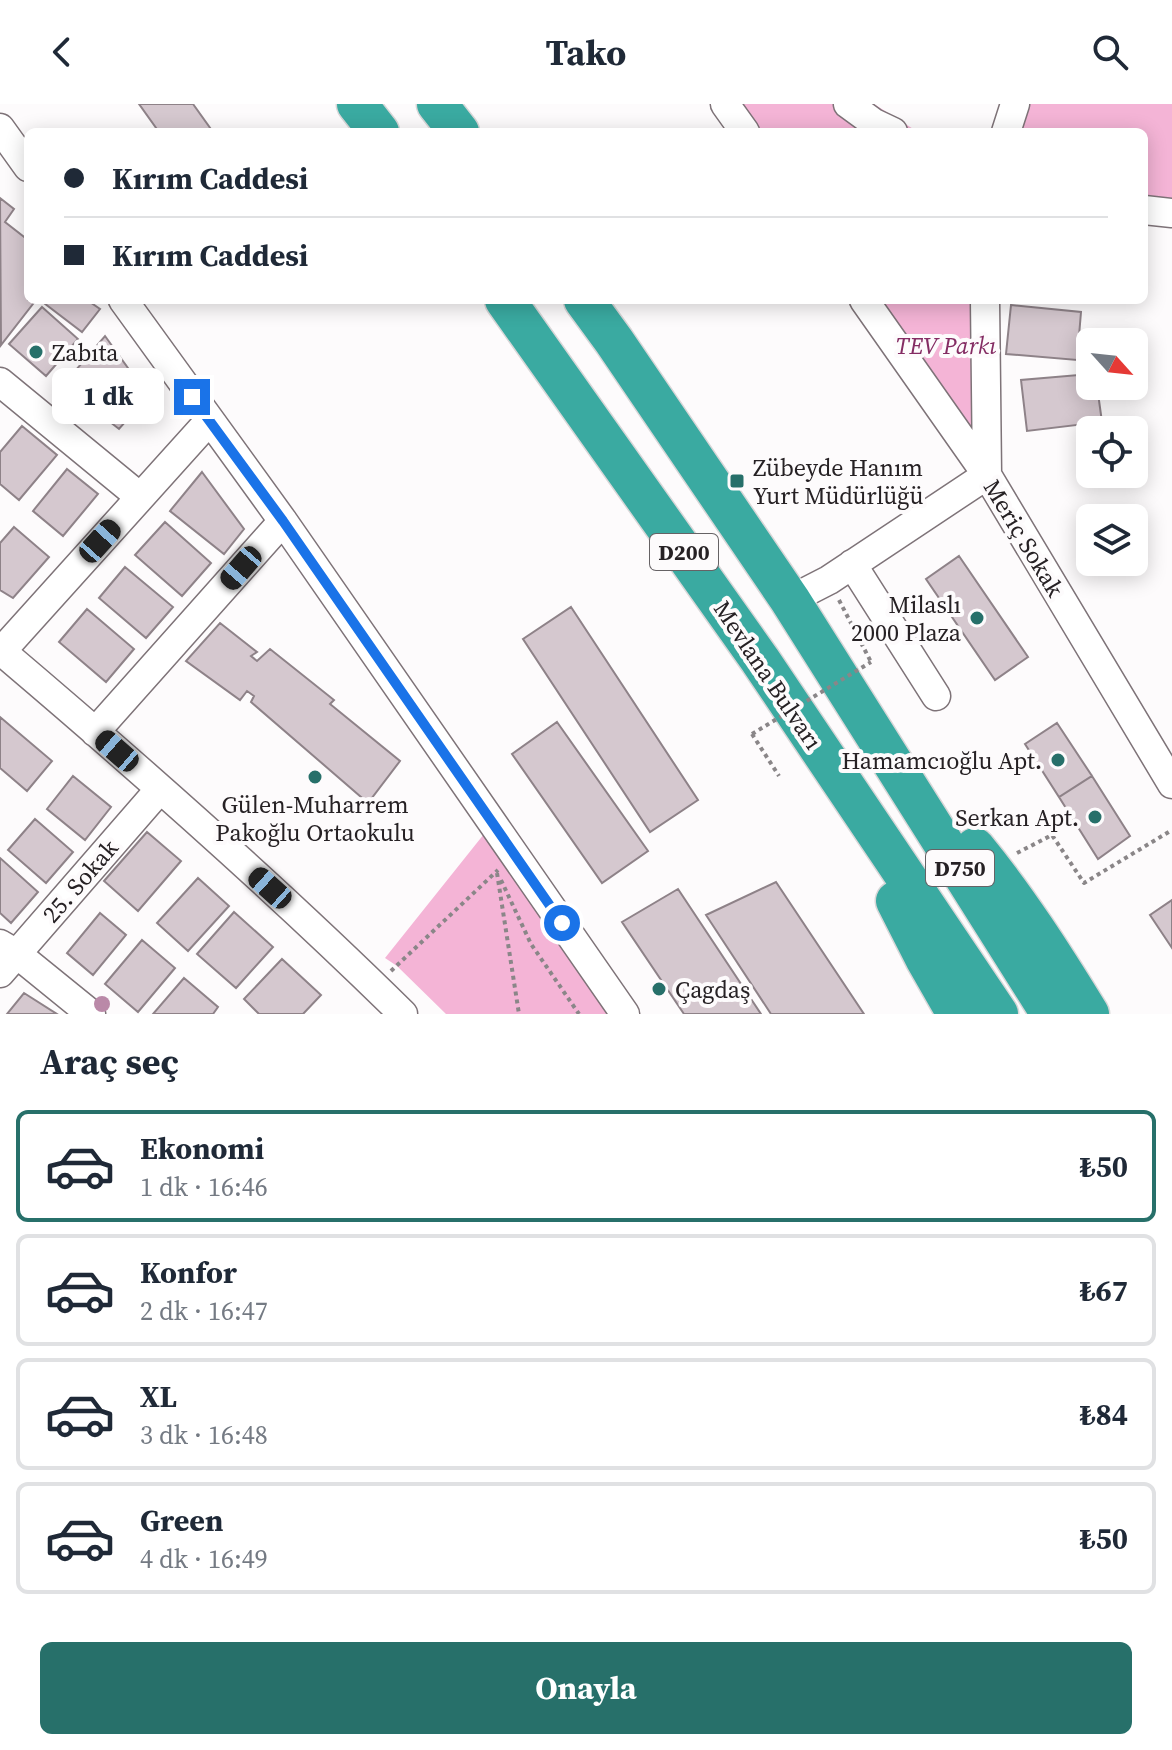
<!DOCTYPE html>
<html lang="tr">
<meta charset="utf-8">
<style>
:root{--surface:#fff;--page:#f6f6f7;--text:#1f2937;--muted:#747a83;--line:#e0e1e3;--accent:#27706a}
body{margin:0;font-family:"Source Serif 4",serif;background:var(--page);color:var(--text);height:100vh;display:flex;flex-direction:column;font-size:30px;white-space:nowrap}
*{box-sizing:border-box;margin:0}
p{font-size:26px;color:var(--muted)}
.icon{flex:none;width:44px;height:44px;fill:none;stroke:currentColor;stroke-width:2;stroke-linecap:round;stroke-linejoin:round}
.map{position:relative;height:910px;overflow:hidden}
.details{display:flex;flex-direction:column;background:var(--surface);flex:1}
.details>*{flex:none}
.top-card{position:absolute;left:24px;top:24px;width:1124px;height:176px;border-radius:12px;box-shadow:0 4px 20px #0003;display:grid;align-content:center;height:176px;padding:0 40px;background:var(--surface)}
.needle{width:52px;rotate:117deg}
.controls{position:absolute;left:1076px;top:224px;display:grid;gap:16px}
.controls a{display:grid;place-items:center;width:72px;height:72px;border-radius:12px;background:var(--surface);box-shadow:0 4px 20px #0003;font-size:40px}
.end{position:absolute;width:36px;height:36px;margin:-18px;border:10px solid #1a73e8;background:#fff;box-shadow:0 0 0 4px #fff}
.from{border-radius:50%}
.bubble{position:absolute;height:56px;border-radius:12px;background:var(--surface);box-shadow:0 4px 20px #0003;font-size:26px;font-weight:700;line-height:56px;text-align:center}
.car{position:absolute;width:24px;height:48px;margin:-24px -12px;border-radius:10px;box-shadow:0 0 6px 2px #0007;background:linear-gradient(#222 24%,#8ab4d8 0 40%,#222 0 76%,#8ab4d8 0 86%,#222 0)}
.top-card b{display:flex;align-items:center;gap:28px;height:76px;font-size:30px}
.top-card b+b{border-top:2px solid var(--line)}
.top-card i{width:20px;height:20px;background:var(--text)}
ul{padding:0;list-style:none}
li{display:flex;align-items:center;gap:24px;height:112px;margin:0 16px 12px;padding:0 24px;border:4px solid var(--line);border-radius:12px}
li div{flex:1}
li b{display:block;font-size:30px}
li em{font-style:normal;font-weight:700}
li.current{border-color:var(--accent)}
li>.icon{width:72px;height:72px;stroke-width:1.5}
h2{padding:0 40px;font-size:36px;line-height:96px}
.cta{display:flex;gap:16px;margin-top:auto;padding:16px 40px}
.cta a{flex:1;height:92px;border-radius:12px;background:var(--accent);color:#fff;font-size:32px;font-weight:700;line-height:92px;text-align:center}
header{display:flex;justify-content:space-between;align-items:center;height:104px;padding:0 40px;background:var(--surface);font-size:36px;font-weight:700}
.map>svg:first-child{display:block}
.green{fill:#f4b4d6}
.building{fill:#d5c8cf;stroke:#8e8288;stroke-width:2}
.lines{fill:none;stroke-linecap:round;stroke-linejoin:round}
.minor-casing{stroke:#7e7378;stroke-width:31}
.highway-casing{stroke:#d8d7d8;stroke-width:43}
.path{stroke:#8a8688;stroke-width:4;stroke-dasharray:4 4;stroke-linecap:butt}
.minor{stroke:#fff;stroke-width:28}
.highway{stroke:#3aaaa1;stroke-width:40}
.path-bridge{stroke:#8a8688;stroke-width:4;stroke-dasharray:4 4;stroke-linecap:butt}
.tree{fill:#ba89a8}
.route{stroke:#1a73e8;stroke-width:10}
.poi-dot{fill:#27706a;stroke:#fdfbfc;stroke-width:3}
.labels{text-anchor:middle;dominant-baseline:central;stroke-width:8;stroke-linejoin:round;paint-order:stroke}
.shield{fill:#fdfbfc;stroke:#666265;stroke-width:2}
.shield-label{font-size:22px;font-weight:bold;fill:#262124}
.park-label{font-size:24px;font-style:italic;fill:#842c63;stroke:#fdfbfc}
.poi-label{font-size:24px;fill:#262124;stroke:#fdfbfc;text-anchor:start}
.street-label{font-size:24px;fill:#262124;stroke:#fdfbfc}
</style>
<header><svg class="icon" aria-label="back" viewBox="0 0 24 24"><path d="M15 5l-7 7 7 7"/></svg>Tako<svg class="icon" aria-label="search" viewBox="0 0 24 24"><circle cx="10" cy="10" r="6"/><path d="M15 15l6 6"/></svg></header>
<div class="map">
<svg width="1172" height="910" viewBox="0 0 1172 910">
<rect width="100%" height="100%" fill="#fdfbfc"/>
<path class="green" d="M719,0h155l44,28h-179z
M1013,0h159v104l-28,-5v-71h-139z
M861,196h129l-3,175z
M484,730l125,180h-163l-49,-48 -12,-8z"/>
<path class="building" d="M139,0h54l20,28h-54z
M0,94l14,11 -9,13 23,18v60h8l-35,45z
M40,196h47l13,9 -18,23z
M1011,201l70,7 -4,48 -71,-6z
M42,203l36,32 -32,37 -37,-32z
M105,232l43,60 -29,33 -56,-44z
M1090,270v12h7l5,36 -75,9 -6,-51z
M22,322l35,29 -38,45 -19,-16v-32z
M67,365l31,25 -35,42 -30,-25z
M202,368l42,57 -20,25 -54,-43z
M165,418l46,41 -29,33 -47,-41z
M14,423l35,30 -36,41 -13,-8v-47z
M959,452l69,101 -33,23 -69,-101z
M125,463l48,40 -27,31 -47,-40z
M571,503l127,193 -48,32 -127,-193z
M87,505l47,40 -28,33 -47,-40z
M220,519l37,29 -6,4 6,5 13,-12 64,51 -4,4 70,57 -32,42 -117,-101 3,-6 -7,-5 -7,9 -54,-39z
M0,613l52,44 -25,30 -27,-23z
M557,618l91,129 -46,32 -90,-129z
M1057,619l35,53 -33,21 -34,-53z
M73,672l38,31 -26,33 -38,-31z
M1092,672l38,60 -32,23 -39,-62z
M35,715l38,33 -27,31 -38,-33z
M147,728l34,29 -43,50 -34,-30z
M0,754l38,34 -27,31 -11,-10z
M198,774l31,28 -41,45 -31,-28z
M776,778l88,132h-93l-65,-99z
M678,785l83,125h-77l-62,-92z
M1172,796v48l-22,-33z
M234,808l39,35 -37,41 -39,-34z
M100,809l26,22 -33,40 -26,-22z
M142,836l33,28 -37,44 -33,-28z
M282,855l39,36 -18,19h-44l-15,-15z
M184,874l34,29 -5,7h-60z
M24,889l33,21h-50z"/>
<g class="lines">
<g class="minor-casing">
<path id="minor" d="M725,0l20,28
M848,0l26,19 19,9
M0,24l28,39
M1006,28l9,-28
M1144,106l28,3
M123,196l160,221 342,493
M864,196l123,175 185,309
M0,278l140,115
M852,460l84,132
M790,496l39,-20 158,-105 -2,-175
M0,546c138,117 274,237 403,364
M0,549l209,-232
M95,628l188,-211
M0,840l17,10 74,60
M0,869l160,-184"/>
</g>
<g class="highway-casing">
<path id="highway" d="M357,0l22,28
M437,0l22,28
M505,196l255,360 238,354
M584,196l30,41 176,259 261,414
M975,744c42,51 79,109 114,166
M896,797l29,57 32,56"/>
</g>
<path class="path" d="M839,496l32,62
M752,630l27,42
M1017,749l35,-18 32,48 88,-53
M497,769l22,141
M501,776l30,64 48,70
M391,867l107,-101"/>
<use href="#minor" class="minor"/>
<use href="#highway" class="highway"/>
<path class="path-bridge" d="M752,630l119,-72"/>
</g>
<circle class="tree" cx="102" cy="900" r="8"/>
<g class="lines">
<path class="route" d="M192,293l91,124 279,402"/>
</g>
<g class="poi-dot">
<circle cx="36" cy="248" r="8"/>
<rect x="729" y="369" width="16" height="16" rx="4"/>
<circle cx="977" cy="514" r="8"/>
<circle cx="1058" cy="656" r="8"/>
<circle cx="315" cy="673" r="8"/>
<circle cx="1095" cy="713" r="8"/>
<circle cx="659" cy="885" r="8"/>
</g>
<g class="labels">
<g class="shield">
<rect x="650" y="430" width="68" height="36" rx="6"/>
<rect x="926" y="746" width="68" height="36" rx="6"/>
</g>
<g class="shield-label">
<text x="684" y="448">D200</text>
<text x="960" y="764">D750</text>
</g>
<g class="park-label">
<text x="946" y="241">TEV Parkı</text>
</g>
<g class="poi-label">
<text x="52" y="248">Zabıta</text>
<text x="753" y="363">Zübeyde Hanım<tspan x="753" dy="28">Yurt Müdürlüğü</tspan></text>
<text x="961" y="500" text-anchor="end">Milaslı<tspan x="961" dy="28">2000 Plaza</tspan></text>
<text x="1042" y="656" text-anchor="end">Hamamcıoğlu Apt.</text>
<text x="315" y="700" text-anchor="middle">Gülen-Muharrem<tspan x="315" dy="28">Pakoğlu Ortaokulu</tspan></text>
<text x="1079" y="713" text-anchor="end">Serkan Apt.</text>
<text x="675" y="885">Çagdaş</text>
</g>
<g class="street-label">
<text transform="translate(1024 434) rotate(59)">Meriç Sokak</text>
<text transform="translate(768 571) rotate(56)">Mevlana Bulvarı</text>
<text transform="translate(80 777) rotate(-49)">25. Sokak</text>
</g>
</g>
</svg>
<div class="controls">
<a><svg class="needle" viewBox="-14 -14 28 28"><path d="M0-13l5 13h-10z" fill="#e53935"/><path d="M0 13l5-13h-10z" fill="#747a83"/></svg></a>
<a><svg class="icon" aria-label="locate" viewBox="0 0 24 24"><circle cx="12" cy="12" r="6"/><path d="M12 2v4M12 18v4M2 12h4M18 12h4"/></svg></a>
<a><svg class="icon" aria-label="layers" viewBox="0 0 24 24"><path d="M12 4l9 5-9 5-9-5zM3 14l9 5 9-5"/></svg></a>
</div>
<i class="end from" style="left:562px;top:819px"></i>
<i class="end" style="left:192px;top:293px"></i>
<div class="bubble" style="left:52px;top:264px;width:112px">1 dk</div>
<i class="car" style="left:100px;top:437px;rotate:42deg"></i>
<i class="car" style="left:241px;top:464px;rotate:221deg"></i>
<i class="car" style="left:117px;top:647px;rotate:311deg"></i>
<i class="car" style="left:270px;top:784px;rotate:312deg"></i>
<div class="top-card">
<b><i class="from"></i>Kırım Caddesi</b>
<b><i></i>Kırım Caddesi</b>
</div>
</div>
<section class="details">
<h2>Araç seç</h2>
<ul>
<li class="current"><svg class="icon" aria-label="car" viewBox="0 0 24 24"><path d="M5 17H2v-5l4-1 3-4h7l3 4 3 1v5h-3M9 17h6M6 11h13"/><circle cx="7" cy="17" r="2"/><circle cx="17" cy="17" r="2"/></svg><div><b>Ekonomi</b><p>1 dk · 16:46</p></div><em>₺50</em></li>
<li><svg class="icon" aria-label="car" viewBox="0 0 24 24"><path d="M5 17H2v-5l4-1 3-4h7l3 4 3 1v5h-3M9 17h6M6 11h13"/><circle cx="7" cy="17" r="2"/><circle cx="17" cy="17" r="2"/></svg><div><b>Konfor</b><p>2 dk · 16:47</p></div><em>₺67</em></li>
<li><svg class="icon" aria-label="car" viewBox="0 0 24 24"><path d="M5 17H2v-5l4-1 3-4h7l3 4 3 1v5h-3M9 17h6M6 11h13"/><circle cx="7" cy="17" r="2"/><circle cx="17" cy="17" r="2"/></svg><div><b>XL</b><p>3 dk · 16:48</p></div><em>₺84</em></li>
<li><svg class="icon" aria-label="car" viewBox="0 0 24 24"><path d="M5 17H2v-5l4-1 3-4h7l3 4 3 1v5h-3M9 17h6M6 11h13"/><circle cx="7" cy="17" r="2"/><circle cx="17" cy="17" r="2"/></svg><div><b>Green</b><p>4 dk · 16:49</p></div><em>₺50</em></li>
</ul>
<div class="cta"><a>Onayla</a></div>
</section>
